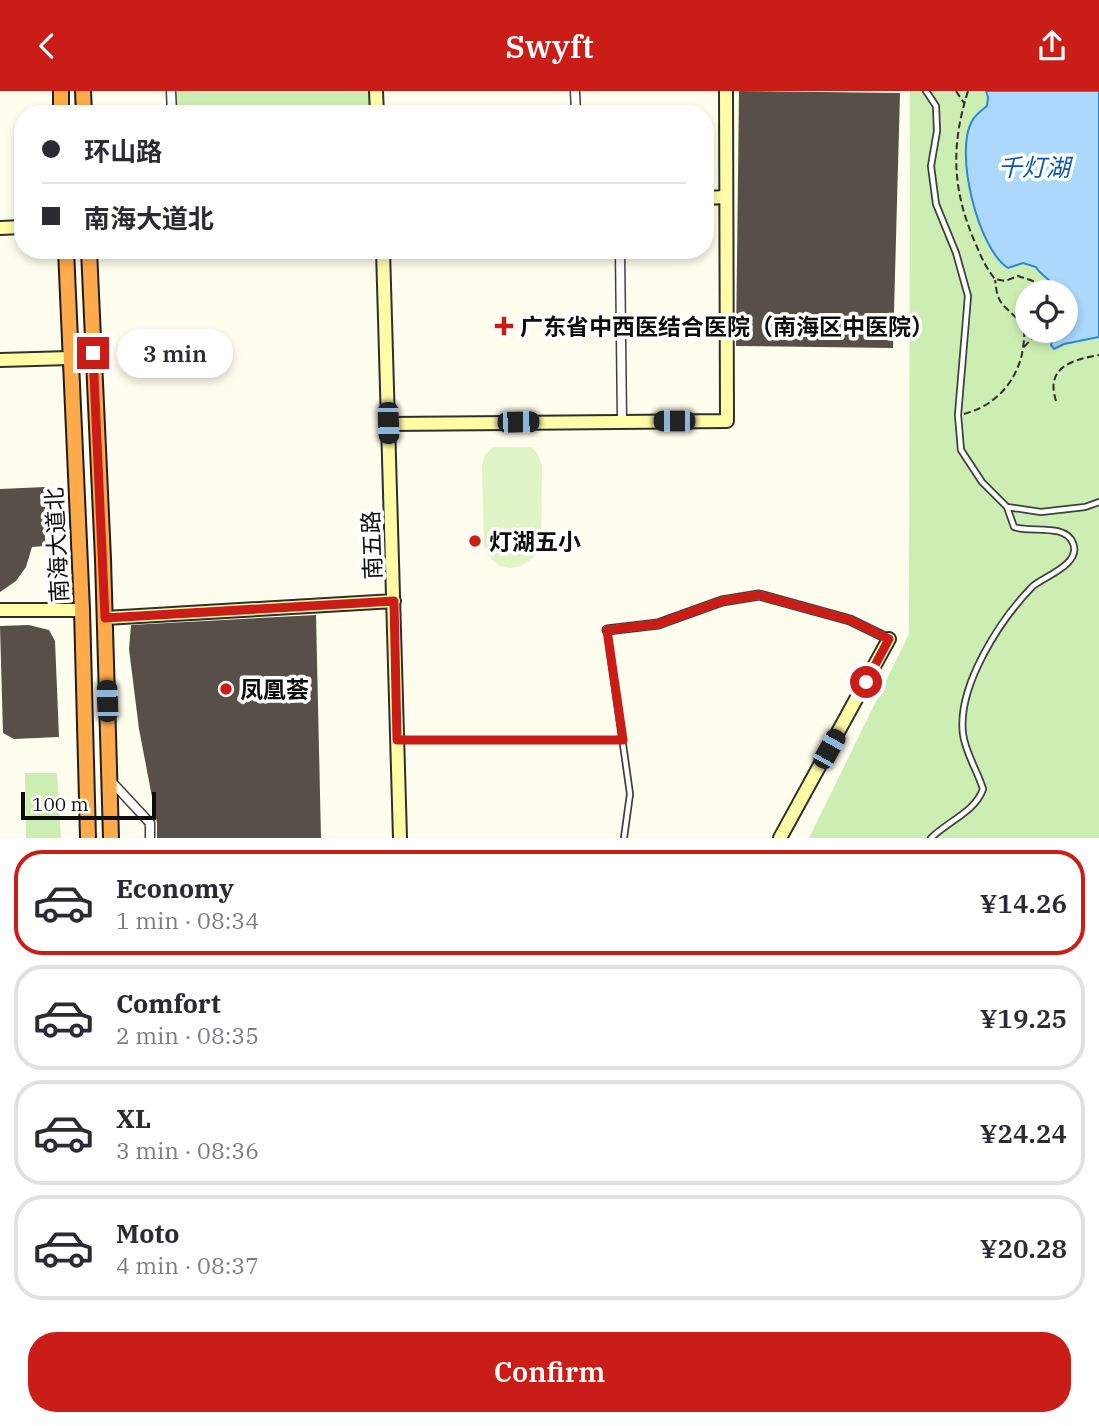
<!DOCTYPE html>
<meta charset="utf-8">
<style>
:root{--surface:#fff;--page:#f2f2f3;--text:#2b2b33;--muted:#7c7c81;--line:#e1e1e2;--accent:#cb1d17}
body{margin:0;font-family:"IBM Plex Serif","Noto Sans SC",serif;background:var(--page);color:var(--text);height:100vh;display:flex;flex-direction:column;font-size:26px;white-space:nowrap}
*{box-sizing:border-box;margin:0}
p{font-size:23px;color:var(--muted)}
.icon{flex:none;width:38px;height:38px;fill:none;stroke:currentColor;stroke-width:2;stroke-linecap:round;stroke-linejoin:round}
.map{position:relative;height:747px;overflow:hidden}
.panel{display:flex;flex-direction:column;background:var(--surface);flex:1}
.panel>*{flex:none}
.hud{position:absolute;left:14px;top:14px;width:700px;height:154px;border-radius:28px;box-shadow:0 4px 10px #0003;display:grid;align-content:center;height:154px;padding:0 28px;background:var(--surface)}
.tools{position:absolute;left:1015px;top:189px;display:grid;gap:14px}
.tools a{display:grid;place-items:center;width:63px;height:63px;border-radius:50%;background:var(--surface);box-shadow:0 4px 10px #0003;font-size:35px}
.scale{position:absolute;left:21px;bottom:18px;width:135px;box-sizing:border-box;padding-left:7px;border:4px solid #0d0d0d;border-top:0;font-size:19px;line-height:24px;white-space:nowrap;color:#0d0d0d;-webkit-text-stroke:5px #fff;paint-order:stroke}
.end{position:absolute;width:32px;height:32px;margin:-16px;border:9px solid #cb1d17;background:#fff;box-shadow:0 0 0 4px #fff}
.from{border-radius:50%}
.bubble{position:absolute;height:49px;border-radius:24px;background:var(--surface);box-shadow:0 4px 10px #0003;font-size:23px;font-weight:600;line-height:49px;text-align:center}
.car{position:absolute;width:21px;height:42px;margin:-21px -10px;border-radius:9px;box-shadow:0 0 5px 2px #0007;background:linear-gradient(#222 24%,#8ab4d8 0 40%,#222 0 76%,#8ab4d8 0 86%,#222 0)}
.hud b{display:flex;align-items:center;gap:24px;height:66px;font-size:26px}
.hud b+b{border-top:2px solid var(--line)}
.hud i{width:18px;height:18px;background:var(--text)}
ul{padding:12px 0 0;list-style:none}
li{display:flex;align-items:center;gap:21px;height:105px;margin:0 14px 10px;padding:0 14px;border:4px solid var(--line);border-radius:28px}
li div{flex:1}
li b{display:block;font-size:26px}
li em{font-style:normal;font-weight:600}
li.on{border-color:var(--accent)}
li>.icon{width:63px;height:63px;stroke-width:1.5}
.button{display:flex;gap:14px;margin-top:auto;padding:14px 28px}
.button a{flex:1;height:80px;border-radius:28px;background:var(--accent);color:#fff;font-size:28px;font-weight:600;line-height:80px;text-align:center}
header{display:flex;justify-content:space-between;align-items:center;height:91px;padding:0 28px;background:var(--accent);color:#fff;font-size:32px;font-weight:600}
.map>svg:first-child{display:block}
.green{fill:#cdeeb3;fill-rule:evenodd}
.pitch{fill:#e0f4c5}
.water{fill:#acd8fc;stroke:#2c87db;stroke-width:2}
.building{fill:#574f48}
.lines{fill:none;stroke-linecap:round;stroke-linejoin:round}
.lane-casing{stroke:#404040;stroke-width:8}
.street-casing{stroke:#404040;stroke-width:11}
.secondary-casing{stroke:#2f2f2f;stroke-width:16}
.highway-casing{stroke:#1e1e1e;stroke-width:18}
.path{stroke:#2f2f2f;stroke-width:2;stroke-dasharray:7 3.5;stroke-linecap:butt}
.lane{stroke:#fff;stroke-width:4.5}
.street{stroke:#fff;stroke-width:8}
.secondary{stroke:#fffca8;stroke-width:12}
.highway{stroke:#ffab4b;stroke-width:14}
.route{stroke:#cb1d17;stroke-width:9}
.poi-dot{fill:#cb1d17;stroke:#fff;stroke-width:2.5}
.labels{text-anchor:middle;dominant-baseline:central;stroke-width:7;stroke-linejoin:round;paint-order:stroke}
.poi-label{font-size:23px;font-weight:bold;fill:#0d0d0d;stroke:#fff;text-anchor:start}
.street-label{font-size:23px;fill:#0d0d0d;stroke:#fff}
.water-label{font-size:24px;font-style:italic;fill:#0a58ab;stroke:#fff}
</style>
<header><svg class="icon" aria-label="back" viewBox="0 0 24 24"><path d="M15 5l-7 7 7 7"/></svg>Swyft<svg class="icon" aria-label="share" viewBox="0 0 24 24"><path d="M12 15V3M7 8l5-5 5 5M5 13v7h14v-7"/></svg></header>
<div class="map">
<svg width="1099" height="747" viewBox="0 0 1099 747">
<rect width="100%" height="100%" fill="#fffded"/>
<path class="green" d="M171,0h205l1,23h-205z
M910,0h189v747h-290l100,-204zM1027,201h39v39h-39z
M25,682h32l4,65h-35z"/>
<path class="pitch" d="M493,356h38l7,7 4,12 -1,81c-15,26 -46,30 -57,-1l-2,-81 3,-10z"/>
<path class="water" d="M986,0h113v246l-35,7 -10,5 -3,-4 4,-14h11v-39h-11c-2,-14 -13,-14 -19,-25l-13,-4 -15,5c-30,-19 -54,-116 -36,-147 3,-6 10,-11 15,-15l1,-9z"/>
<path class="building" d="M739,0l161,2 -7,255 -157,-2z
M45,396v59l-13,1 -6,20 -10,14 -16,11v-103z
M316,524l5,223h-164v-15l-18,-94 -10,-80 2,-24z
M29,534l20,5 6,11 4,96 -45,2 -11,-6 -3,-107z"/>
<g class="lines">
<g class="lane-casing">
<path id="lane" d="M926,0l10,15 1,25 -6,35 5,38 20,49 12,43 -10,119 3,35 21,32 25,25 34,5 44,-5 14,-5
M607,540l23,163 -6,44
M398,649h225
M931,747c16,-16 45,-27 52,-49 -5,-17 -18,-37 -20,-55 -6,-48 37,-114 69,-147 10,-10 50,-22 41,-44 -8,-20 -42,-10 -59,-16l-7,-20"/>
</g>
<g class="street-casing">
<path id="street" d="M171,0l1,23
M575,0l1,23
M620,159l2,171
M607,539l51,-6 64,-23 37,-6 91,25 39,19
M110,689l40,43v15"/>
</g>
<g class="secondary-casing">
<path id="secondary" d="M376,0l1,23
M705,107l19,-1
M0,137l23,-1
M383,159l17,588
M0,269l70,-2
M388,333l339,-3 -1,-330
M0,519h82
M105,527l289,-17
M780,747l109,-199"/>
</g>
<g class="highway-casing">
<path id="highway" d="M61,0v23
M83,0l1,23
M66,159l16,360 6,228
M89,159l14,309 8,279"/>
</g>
<path class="path" d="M956,0l8,12
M968,0c-17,54 -16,97 6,149 6,14 11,27 21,39l10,2 13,-5 24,8 5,8
M1024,256l15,-16
M1056,310c-11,-34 16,-41 43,-46
M964,323c30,-8 51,-30 58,-60 1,-7 3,-16 2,-23 -4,-16 -22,-21 -26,-35 -2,-5 -2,-11 -3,-16"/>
<use href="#lane" class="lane"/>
<use href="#street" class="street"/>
<use href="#secondary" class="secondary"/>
<use href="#highway" class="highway"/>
</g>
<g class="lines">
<path class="route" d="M93,262l12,265 289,-17 3,139h226l-16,-110 51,-6 64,-23 37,-6 91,25 39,19 -23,43"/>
</g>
<g class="poi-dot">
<path d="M500.5 224.5h7v7h7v7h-7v7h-7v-7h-7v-7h7z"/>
<circle cx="475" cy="450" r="7"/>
<circle cx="226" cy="598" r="7"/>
</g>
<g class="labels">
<g class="poi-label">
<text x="520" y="235">广东省中西医结合医院（南海区中医院）</text>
<text x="489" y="450">灯湖五小</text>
<text x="240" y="598">凤凰荟</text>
</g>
<g class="street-label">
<text transform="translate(56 454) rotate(-93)">南海大道北</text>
<text transform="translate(371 454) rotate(-92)">南五路</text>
</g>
<g class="water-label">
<text x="1034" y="76">千灯湖</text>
</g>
</g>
</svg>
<div class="tools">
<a><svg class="icon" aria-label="locate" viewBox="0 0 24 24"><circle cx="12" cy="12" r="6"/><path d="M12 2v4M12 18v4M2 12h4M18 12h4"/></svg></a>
</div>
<div class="scale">100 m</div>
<i class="end from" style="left:866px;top:591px"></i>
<i class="end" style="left:93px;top:262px"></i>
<div class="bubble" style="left:117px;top:238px;width:116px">3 min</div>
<i class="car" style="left:674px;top:330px;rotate:270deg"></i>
<i class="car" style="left:518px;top:331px;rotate:89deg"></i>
<i class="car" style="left:388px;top:332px;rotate:178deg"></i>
<i class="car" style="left:107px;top:610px;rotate:358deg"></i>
<i class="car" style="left:829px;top:658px;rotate:29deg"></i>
<div class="hud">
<b><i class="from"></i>环山路</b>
<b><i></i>南海大道北</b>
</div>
</div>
<section class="panel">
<ul>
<li class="on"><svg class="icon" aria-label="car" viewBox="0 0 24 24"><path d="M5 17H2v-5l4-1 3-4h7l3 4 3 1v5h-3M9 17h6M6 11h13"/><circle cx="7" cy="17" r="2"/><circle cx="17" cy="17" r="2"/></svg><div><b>Economy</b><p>1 min · 08:34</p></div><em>¥14.26</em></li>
<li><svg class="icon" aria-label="car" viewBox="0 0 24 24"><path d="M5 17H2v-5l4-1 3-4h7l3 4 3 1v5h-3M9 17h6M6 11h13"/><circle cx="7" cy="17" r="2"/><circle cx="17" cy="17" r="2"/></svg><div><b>Comfort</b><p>2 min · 08:35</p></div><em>¥19.25</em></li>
<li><svg class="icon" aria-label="car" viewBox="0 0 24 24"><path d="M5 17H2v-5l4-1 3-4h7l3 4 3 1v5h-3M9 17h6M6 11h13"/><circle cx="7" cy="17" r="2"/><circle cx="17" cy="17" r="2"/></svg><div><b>XL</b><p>3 min · 08:36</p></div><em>¥24.24</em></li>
<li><svg class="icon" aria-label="car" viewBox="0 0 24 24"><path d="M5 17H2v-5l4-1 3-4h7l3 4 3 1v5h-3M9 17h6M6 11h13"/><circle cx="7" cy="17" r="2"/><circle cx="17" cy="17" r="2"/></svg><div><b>Moto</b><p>4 min · 08:37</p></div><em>¥20.28</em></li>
</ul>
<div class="button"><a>Confirm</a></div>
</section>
